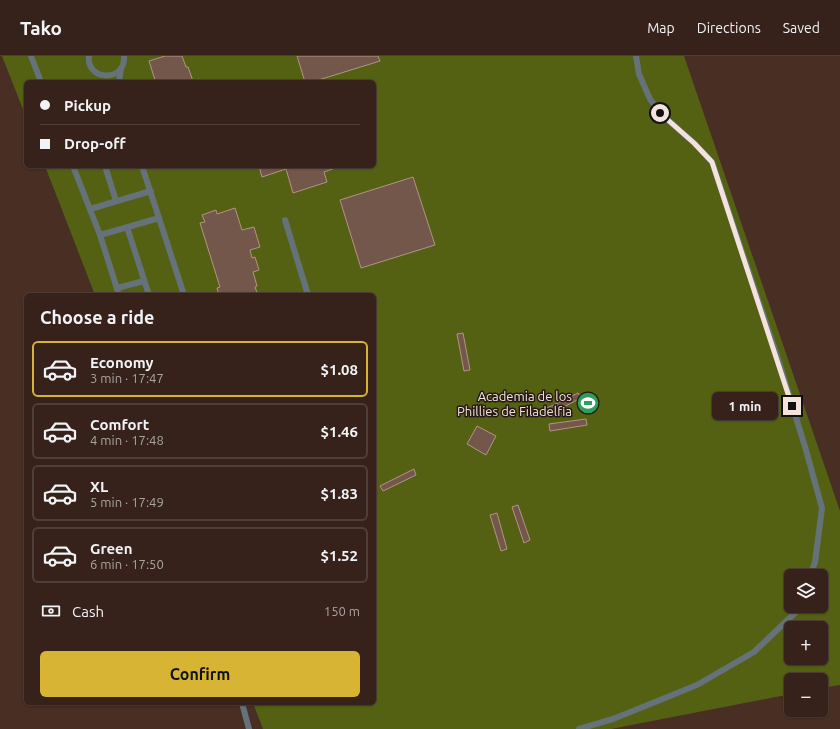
<!DOCTYPE html>
<meta charset="utf-8">
<style>
:root{--surface:#36221a;--page:#3d2a23;--text:#f1f3f6;--muted:#aaa4a2;--line:#503f39;--accent:#d8b434}
body{margin:0;font-family:Ubuntu,sans-serif;background:var(--page);color:var(--text);height:100vh;display:flex;flex-direction:column;font-size:15px;white-space:nowrap}
*{box-sizing:border-box;margin:0}
p{font-size:13px;color:var(--muted)}
.icon{flex:none;width:22px;height:22px;fill:none;stroke:currentColor;stroke-width:2;stroke-linecap:round;stroke-linejoin:round}
.map{position:relative;flex:1;overflow:hidden}
.drawer{position:absolute;left:24px;top:237px;width:352px;height:412px;display:flex;flex-direction:column;background:var(--surface);border-radius:6px;box-shadow:0 1px 3px #0004,0 0 0 1px var(--line)}
.drawer>*{flex:none}
.top-card{position:absolute;left:24px;top:24px;width:352px;height:88px;border-radius:6px;box-shadow:0 1px 3px #0004,0 0 0 1px var(--line);display:grid;align-content:center;height:88px;padding:0 16px;background:var(--surface)}
.buttons{position:absolute;left:784px;top:513px;display:grid;gap:8px}
.buttons a{display:grid;place-items:center;width:44px;height:44px;border-radius:6px;background:var(--surface);box-shadow:0 1px 3px #0004,0 0 0 1px var(--line);font-size:20px}
.end{position:absolute;width:18px;height:18px;margin:-9px;border:5px solid #f4e3dc;background:#111;box-shadow:0 0 0 2px #111}
.from{border-radius:50%}
.bubble{position:absolute;height:28px;border-radius:6px;background:var(--surface);box-shadow:0 1px 3px #0004,0 0 0 1px var(--line);font-size:13px;font-weight:600;line-height:28px;text-align:center}
.top-card b{display:flex;align-items:center;gap:14px;height:38px;font-size:15px}
.top-card b+b{border-top:1px solid var(--line)}
.top-card i{width:10px;height:10px;background:var(--text)}
ul{padding:0;list-style:none}
li{display:flex;align-items:center;gap:12px;height:56px;margin:0 8px 6px;padding:0 8px;border:2px solid var(--line);border-radius:6px}
li div{flex:1}
li b{display:block;font-size:15px}
li em{font-style:normal;font-weight:600}
li.active{border-color:var(--accent)}
li>.icon{width:36px;height:36px;stroke-width:1.5}
h2{padding:0 16px;font-size:18px;line-height:48px}
.pay{display:flex;align-items:center;gap:10px;height:44px;padding:0 16px;font-size:15px}
.pay p{margin-inline-start:auto}
.cta{display:flex;gap:8px;margin-top:auto;padding:8px 16px}
.cta a{flex:1;height:46px;border-radius:6px;background:var(--accent);color:#111;font-size:16px;font-weight:600;line-height:46px;text-align:center}
header{display:flex;align-items:center;gap:24px;box-sizing:border-box;height:56px;padding:0 20px;background:var(--surface);border-bottom:1px solid var(--line)}
header strong{font-size:19px}
nav{display:flex;gap:22px;margin-inline-start:auto;font-size:14px}
.map>svg:first-child{display:block}
.green{fill:#546113;fill-rule:evenodd}
.building{fill:#74574b;stroke:#b39386}
.lines{fill:none;stroke-linecap:round;stroke-linejoin:round}
.lane{stroke:#65727a;stroke-width:6}
.route{stroke:#f4e3dc;stroke-width:5}
.labels{text-anchor:middle;dominant-baseline:central;stroke-width:3;stroke-linejoin:round;paint-order:stroke}
.poi-label{font-size:13px;fill:#f4e3dc;stroke:#261915;text-anchor:end}
</style>
<header>
<strong>Tako</strong>
<nav><a>Map</a><a>Directions</a><a>Saved</a></nav>
</header>
<div class="map">
<svg width="840" height="673" viewBox="0 0 840 673">
<rect width="100%" height="100%" fill="#482e23"/>
<path class="green" d="M2,0h682l156,455v174l-19,3v-8h-30v14l-180,35h-348l-10,-26h121v-408h-279l-50,-129h329v-84h-348v35zM791,520h30v30h-30zM791,572h30v30h-30z"/>
<path class="building" d="M165,0h17l4,11h2l5,14 6,-2 1,3h-48l3,-2 -6,-19z
M297,0h81l2,5 -68,21h-7z
M259,110h82l-17,6 3,10 -34,11 -7,-24 -24,8z
M413,121l22,68 -74,23 -21,-68z
M235,152l7,22 12,-3 6,20 -10,3 2,8 3,-1 4,13 -6,2 4,14 -2,1 3,8h-39l-2,-7 3,-1 -20,-64 5,-1 -3,-7 14,-5 1,4z
M463,277l7,37 -6,1 -7,-37z
M578,337l3,5 -33,17 -3,-6z
M586,363l1,6 -37,6 -1,-7z
M477,370l19,10 -10,19 -19,-11z
M414,413l2,6 -33,16 -3,-5z
M518,449l12,35 -6,3 -12,-36z
M497,457l10,36 -6,2 -11,-36z"/>
<g class="lines">
<path class="lane" d="M31,0l10,26
M89,0c-3,25 37,27 35,0
M636,0l3,18 11,25 10,14 34,30 18,19 67,200 27,88 16,58 -7,54 -5,14
M119,26l2,-13
M73,110l27,69 19,60
M105,110l11,35
M142,110l17,52
M90,153l61,-18
M285,164l23,75
M127,171l22,68
M100,179l59,-17 25,77
M117,232l27,-7
M242,647l7,26
M579,673l34,-10 84,-34 57,-33 43,-41 2,-5"/>
</g>
<g class="lines">
<path class="route" d="M660,57l34,30 18,19 80,244"/>
</g>
<defs>
<g id="stadium-disc" transform="scale(1.15)"><circle r="9.5" fill="#2e9e5b" stroke="#261915"/><path d="M0-5a6.5 5 0 1 0 0 10a6.5 5 0 1 0 0-10ZM-3.5-1.8h7v3.6h-7Z" fill="#fff"/></g>
</defs>
<g fill-rule="evenodd">
<use href="#stadium-disc" x="588" y="347"/>
</g>
<g class="labels">
<g class="poi-label">
<text x="572" y="340">Academia de los<tspan x="572" dy="15">Phillies de Filadelfia</tspan></text>
</g>
</g>
</svg>
<div class="buttons">
<a><svg class="icon" aria-label="layers" viewBox="0 0 24 24"><path d="M12 4l9 5-9 5-9-5zM3 14l9 5 9-5"/></svg></a>
<a>+</a>
<a>−</a>
</div>
<i class="end from" style="left:660px;top:57px"></i>
<i class="end" style="left:792px;top:350px"></i>
<div class="bubble" style="left:712px;top:336px;width:66px">1 min</div>
<div class="top-card">
<b><i class="from"></i>Pickup</b>
<b><i></i>Drop-off</b>
</div>
<section class="drawer">
<h2>Choose a ride</h2>
<ul>
<li class="active"><svg class="icon" aria-label="car" viewBox="0 0 24 24"><path d="M5 17H2v-5l4-1 3-4h7l3 4 3 1v5h-3M9 17h6M6 11h13"/><circle cx="7" cy="17" r="2"/><circle cx="17" cy="17" r="2"/></svg><div><b>Economy</b><p>3 min · 17:47</p></div><em>$1.08</em></li>
<li><svg class="icon" aria-label="car" viewBox="0 0 24 24"><path d="M5 17H2v-5l4-1 3-4h7l3 4 3 1v5h-3M9 17h6M6 11h13"/><circle cx="7" cy="17" r="2"/><circle cx="17" cy="17" r="2"/></svg><div><b>Comfort</b><p>4 min · 17:48</p></div><em>$1.46</em></li>
<li><svg class="icon" aria-label="car" viewBox="0 0 24 24"><path d="M5 17H2v-5l4-1 3-4h7l3 4 3 1v5h-3M9 17h6M6 11h13"/><circle cx="7" cy="17" r="2"/><circle cx="17" cy="17" r="2"/></svg><div><b>XL</b><p>5 min · 17:49</p></div><em>$1.83</em></li>
<li><svg class="icon" aria-label="car" viewBox="0 0 24 24"><path d="M5 17H2v-5l4-1 3-4h7l3 4 3 1v5h-3M9 17h6M6 11h13"/><circle cx="7" cy="17" r="2"/><circle cx="17" cy="17" r="2"/></svg><div><b>Green</b><p>6 min · 17:50</p></div><em>$1.52</em></li>
</ul>
<div class="pay"><svg class="icon" aria-label="cash" viewBox="0 0 24 24"><path d="M3 7h18v10H3z"/><circle cx="12" cy="12" r="2"/></svg>Cash<p>150 m</p></div>
<div class="cta"><a>Confirm</a></div>
</section>
</div>
